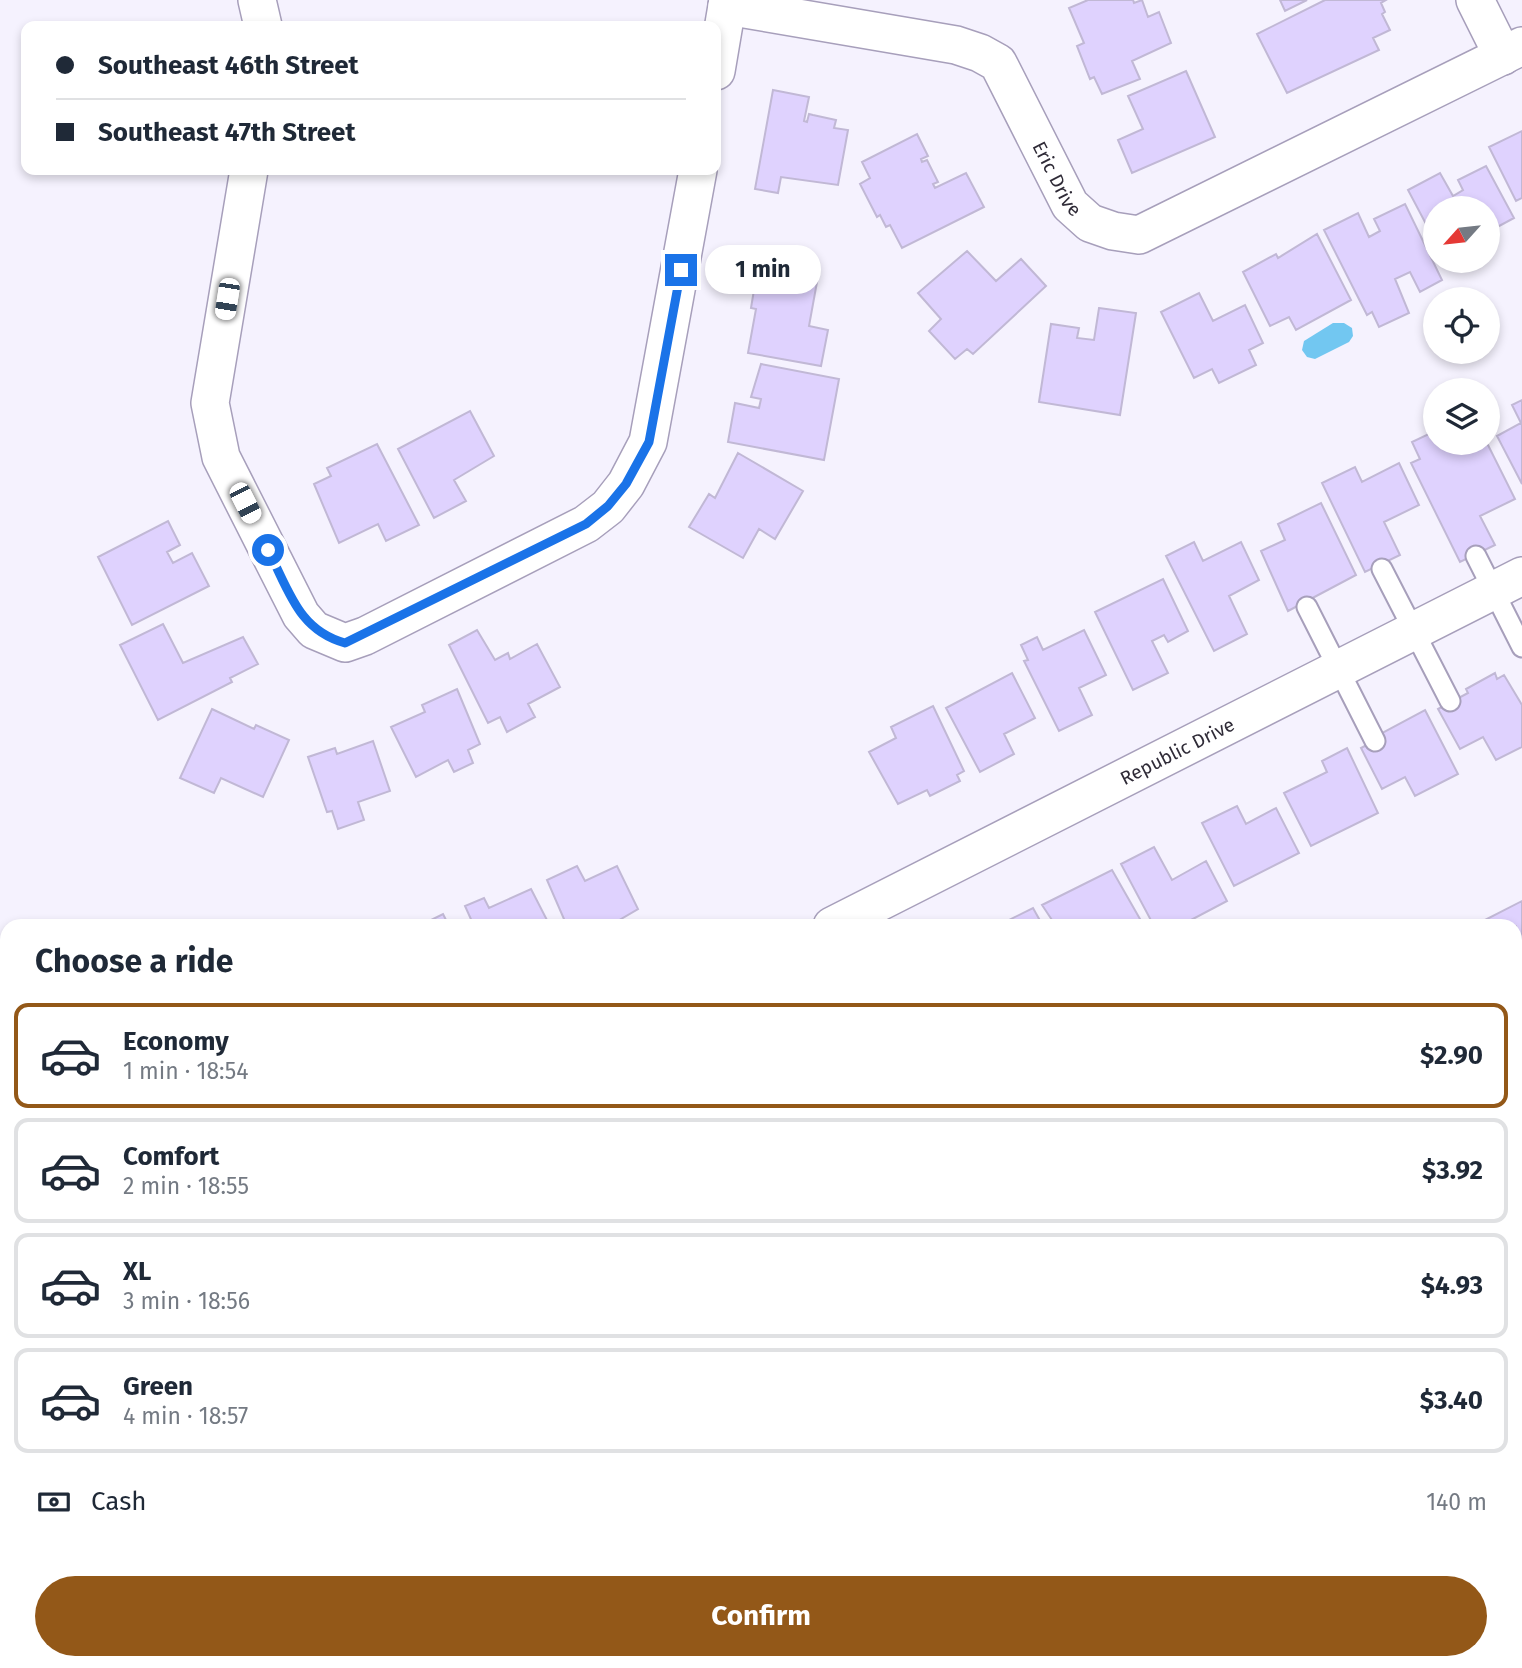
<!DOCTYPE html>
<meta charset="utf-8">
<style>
:root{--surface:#fff;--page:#f6f6f7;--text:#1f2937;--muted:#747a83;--line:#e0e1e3;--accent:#935818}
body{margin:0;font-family:"Fira Sans",sans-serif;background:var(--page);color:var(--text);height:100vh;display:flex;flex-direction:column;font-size:26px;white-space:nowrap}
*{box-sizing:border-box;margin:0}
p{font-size:23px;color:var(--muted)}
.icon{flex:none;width:38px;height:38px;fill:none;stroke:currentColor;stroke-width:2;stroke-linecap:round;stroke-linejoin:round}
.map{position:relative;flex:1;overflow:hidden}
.sheet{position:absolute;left:0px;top:919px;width:1522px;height:751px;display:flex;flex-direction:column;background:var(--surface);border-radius:21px 21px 0 0;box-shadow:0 4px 10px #0003}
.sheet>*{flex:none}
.hud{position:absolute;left:21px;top:21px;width:700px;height:154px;border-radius:14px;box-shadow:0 4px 10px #0003;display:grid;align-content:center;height:154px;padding:0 35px;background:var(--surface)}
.needle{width:46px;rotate:243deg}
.controls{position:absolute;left:1423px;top:196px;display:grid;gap:14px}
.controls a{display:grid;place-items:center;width:77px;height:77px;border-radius:50%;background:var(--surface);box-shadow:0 4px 10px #0003;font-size:35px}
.end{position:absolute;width:32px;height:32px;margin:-16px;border:9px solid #1a73e8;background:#fff;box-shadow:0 0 0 4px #fff}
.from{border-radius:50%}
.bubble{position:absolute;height:49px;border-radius:24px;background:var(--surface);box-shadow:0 4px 10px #0003;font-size:23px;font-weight:700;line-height:49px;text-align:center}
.car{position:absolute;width:21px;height:42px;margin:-21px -10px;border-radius:9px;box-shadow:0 0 5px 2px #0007;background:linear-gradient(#fff 24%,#345 0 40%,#fff 0 76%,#345 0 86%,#fff 0)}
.hud b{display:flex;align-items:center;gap:24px;height:66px;font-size:26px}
.hud b+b{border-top:2px solid var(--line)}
.hud i{width:18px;height:18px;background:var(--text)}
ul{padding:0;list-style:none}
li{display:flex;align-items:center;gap:21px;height:105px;margin:0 14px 10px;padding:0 21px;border:4px solid var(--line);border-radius:14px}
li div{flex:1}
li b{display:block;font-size:26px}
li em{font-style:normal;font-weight:700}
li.active{border-color:var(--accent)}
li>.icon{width:63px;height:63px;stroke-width:1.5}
h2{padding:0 35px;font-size:32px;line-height:84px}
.pay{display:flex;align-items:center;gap:18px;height:77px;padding:0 35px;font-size:26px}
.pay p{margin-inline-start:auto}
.button{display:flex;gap:14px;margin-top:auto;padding:14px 35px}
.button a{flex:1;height:80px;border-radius:42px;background:var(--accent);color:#fff;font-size:28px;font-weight:700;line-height:80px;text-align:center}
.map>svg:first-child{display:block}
.water{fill:#72c7f1}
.building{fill:#dfd2fe;stroke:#c1b8d5;stroke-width:2}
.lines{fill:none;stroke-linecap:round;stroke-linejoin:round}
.service-casing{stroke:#a79fbb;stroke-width:23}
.minor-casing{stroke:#a79fbb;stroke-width:40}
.service{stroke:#fff;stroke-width:19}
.minor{stroke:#fff;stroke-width:37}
.route{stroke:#1a73e8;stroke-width:9}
.labels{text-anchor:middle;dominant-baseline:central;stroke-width:5;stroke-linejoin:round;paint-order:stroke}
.street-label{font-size:19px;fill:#2f2b37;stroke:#f5f2fe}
</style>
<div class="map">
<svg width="1522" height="1668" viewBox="0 0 1522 1668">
<rect width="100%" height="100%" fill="#f5f2fe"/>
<path class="water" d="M1333,323h11l8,5 1,8 -4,6 -34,17 -8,-2 -5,-7 2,-9z"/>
<path class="building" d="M1088,0h45l1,3 8,-3 6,17 11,-5 12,31 -39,18 8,18 -38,15 -8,-17 -4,2 -13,-33 7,-3 -15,-35z
M1280,0h27l-22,11z
M1325,0h61l-5,3 4,9 -3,2 8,16 -17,8 6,12 -92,43 -30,-59z
M1186,71l29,66 -83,36 -14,-33 25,-11 -15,-33z
M773,90l36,7 -5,24 3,1 2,-8 4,1 23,5 -2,8 14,2 -10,55 -57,-8 -3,16 -23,-4z
M1522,131v67l-6,3 -27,-54z
M917,134l11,22 -7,3 1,3 5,-2 11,22 -5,2 2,4 31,-15 18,34 -82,41 -12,-23 -4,2 -6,-12 -3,2 -17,-33 10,-6 -8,-16z
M1486,166l28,52 -26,14v-24h-53v33l-27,-51 32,-17 13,23 10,-6 -5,-10z
M1405,204l37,76 -22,12 -10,-20 -15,7 14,34 -30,14 -7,-15 -5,3 -43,-85 34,-17 11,24 11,-6 -6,-12z
M1317,234l34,66 -55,30 -7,-13 -19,9 -27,-54 33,-18 2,4z
M967,251l29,30 25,-22 25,27 -73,68 -6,-5 -12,10 -26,-28 12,-12 -23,-26z
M757,272l60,10 -8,44 19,4 -7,36 -73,-13 8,-44 -5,-1z
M1199,293l14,28 32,-16 18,38 -14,7 7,15 -37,18 -7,-14 -18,9 -33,-66z
M1099,308l37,5 -16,102 -81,-13 12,-78 28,4 -2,10 17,2z
M761,364l78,15 -15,81 -96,-18 7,-39 24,5 2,-9 -10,-2z
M1522,400v84l-25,-48 24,-13 -9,-18z
M470,411l24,45 -40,24 12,21 -32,17 -36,-69z
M1435,431v12h8l2,3 6,-3h36l28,56 -35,17 15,29 -35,17 -49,-99 9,-4 -8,-17z
M377,444l42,81 -33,16 -8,-17 -39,19 -25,-59 17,-8 -4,-8z
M738,453l65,38 -28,48 -16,-10 -16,29 -54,-31 20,-33 6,4z
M1399,463l20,42 -35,17 16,33 -35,17 -43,-89 33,-16 7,15z
M1321,503l35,72 -68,36 -27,-60 24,-11 -7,-16z
M168,521l12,24 -13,7 6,11 19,-10 17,33 -77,39 -34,-68z
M1194,542l9,19 38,-19 18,38 -30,16 18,38 -33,17 -48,-95z
M1163,579l25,52 -20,11 -4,-7 -12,6 16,32 -35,17 -38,-78z
M163,624l20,39 60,-26 15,27 -28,14 2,4 -74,38 -38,-75z
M477,630l18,30 13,-7 2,6 27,-15 23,43 -32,17 7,13 -28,15 -7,-15 -12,6 -39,-78z
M1084,630l22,45 -27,13 13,27 -33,16 -35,-70 4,-1 -7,-15 16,-8 6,13z
M1012,673l23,45 -31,16 10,20 -34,18 -34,-64z
M1495,673l2,6 7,-4 18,30v42l-26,13 -13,-23 -23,12 -22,-40 30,-16 -2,-4z
M457,689l23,55 -12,6 5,13 -19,9 -6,-12 -32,17 -25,-50 34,-15 -3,-7z
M933,706l31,65 -7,4 3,6 -30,15 -3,-6 -29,14 -29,-52 27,-14 -5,-11z
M212,709l42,20 2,-4 33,15 -26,57 -42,-19 -7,15 -34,-15z
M1425,710l33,64 -43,22 -10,-19 -23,12 -21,-41 23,-12 -2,-3z
M373,741l17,50 -32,11 6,18 -26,9 -6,-18 -5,1 -19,-55 27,-9 2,6z
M1347,748l31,65 -67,33 -27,-53 43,-21 -5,-11z
M1237,806l9,18 30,-16 23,45 -65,33 -32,-63z
M1154,847l18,33 34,-19 21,40 -38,20 2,5h-37l-33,-62z
M577,866l8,15 32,-15 21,43 -29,17h-42l-20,-46z
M1112,870l32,56h-88l-14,-21z
M531,889l19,37h-76l-9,-20 19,-8 5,10z
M1522,901v86l-1,1 -2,-4 -3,2v-60h-33l-2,-4z
M1033,908l10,18h-46z
M443,914l6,12h-30z
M6,1190l1,192 -7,3v-192z
M1516,1324l6,14v4l-6,3z
M1522,1359v75l-6,3v-75z
M7,1660v2h11l3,6h-21v-5z
M138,1662h106l3,6h-106z
M603,1662h86l-11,6h-74z
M924,1662h35l3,6h-49z
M1117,1662h72l-11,6h-58z
M1461,1662l-10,6h-75l8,-6z"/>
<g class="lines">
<g class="service-casing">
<path id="service" d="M1476,556l46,91
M1382,569l68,132
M1307,607l68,134
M0,1456l7,-4
M0,1490l7,14
M82,1662l3,6"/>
</g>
<g class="minor-casing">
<g id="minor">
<path d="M257,0l6,26"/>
<path d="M1475,0l28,56"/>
<path id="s1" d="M727,6l229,39 24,8 18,10 72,142 20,18 23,8 26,4 383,-189"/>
<path d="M716,71l12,-71"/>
<path d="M249,170l-39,233 11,54 80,158 13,15 31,13 20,-7 221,-112 22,-17 18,-23 22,-42 50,-272"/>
<path id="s2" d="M832,926l690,-350"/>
<path d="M1516,1088l6,-4"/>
<path d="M1516,1147l6,13"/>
<path d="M786,1662l2,6"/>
<path d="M1279,1662l2,6"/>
<path d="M410,1668l7,-6"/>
</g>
</g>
<use href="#service" class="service"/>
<use href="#minor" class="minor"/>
</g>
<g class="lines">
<path class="route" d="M268,550c21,40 30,80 77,93l241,-119 22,-18 18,-22 23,-42 32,-172"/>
</g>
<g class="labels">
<g class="street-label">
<text stroke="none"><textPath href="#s1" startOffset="408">Eric Drive</textPath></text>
<text stroke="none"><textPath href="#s2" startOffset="387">Republic Drive</textPath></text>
</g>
</g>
</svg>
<div class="controls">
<a><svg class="needle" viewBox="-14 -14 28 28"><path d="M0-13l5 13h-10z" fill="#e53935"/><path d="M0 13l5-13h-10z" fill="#747a83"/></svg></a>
<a><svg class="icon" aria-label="locate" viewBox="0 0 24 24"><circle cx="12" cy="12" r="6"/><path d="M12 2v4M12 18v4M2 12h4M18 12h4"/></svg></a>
<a><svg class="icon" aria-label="layers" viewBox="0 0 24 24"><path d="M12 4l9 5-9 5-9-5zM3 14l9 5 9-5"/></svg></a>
</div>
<i class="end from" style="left:268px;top:550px"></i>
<i class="end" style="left:681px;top:270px"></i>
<div class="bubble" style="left:705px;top:245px;width:116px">1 min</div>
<i class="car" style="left:227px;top:299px;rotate:189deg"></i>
<i class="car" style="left:245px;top:503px;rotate:153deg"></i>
<div class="hud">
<b><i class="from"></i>Southeast 46th Street</b>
<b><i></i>Southeast 47th Street</b>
</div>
<section class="sheet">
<h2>Choose a ride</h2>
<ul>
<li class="active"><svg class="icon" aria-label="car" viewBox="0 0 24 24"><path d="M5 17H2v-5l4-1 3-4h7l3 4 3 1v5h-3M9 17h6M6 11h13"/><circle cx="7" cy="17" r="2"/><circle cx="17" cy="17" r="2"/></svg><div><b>Economy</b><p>1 min · 18:54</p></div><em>$2.90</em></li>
<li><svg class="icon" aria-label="car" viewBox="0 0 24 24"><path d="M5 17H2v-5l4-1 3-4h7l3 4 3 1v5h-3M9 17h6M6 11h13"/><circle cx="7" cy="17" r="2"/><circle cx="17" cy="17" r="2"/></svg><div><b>Comfort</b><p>2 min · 18:55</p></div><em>$3.92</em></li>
<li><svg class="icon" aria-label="car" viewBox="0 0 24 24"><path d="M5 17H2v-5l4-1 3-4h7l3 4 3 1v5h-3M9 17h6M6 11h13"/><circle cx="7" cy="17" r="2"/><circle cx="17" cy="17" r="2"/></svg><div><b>XL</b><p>3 min · 18:56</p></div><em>$4.93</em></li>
<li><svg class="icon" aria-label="car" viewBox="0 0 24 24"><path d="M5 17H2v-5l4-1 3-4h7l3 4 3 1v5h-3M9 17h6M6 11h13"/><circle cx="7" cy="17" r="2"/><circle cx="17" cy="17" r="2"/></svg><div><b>Green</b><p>4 min · 18:57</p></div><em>$3.40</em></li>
</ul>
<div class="pay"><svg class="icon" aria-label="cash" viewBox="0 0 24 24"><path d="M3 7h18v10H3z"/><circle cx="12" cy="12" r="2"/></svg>Cash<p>140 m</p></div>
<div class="button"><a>Confirm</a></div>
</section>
</div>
